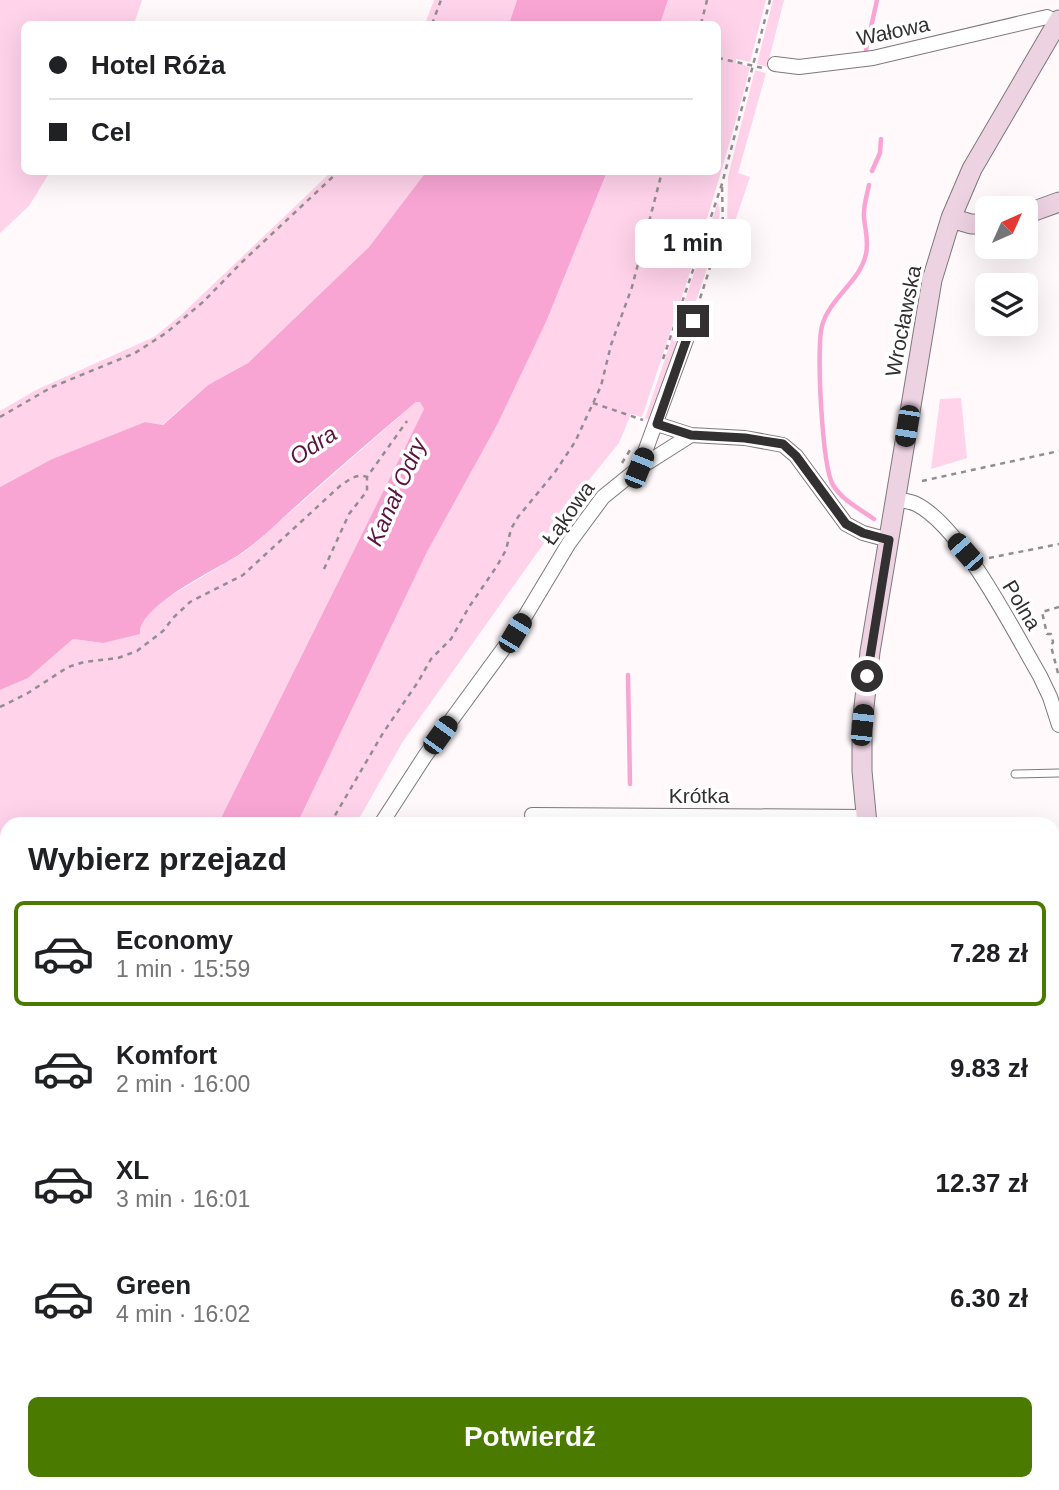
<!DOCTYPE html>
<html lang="pl">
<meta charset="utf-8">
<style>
:root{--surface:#fff;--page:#f2f2f2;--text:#202124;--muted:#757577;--line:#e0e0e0;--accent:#4b7a00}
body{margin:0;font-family:Helvetica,sans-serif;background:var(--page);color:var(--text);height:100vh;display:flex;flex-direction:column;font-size:26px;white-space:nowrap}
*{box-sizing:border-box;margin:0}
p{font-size:23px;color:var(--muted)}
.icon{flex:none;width:38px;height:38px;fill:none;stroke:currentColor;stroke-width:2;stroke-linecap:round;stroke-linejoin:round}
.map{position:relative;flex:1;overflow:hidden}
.side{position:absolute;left:0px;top:817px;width:1060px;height:674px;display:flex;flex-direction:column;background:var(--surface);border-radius:21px 21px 0 0;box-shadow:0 7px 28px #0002}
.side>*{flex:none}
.guide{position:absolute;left:21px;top:21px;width:700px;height:154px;border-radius:10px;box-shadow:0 7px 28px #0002;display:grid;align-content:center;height:154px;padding:0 28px;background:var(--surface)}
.needle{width:46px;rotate:45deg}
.fabs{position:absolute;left:975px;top:196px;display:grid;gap:14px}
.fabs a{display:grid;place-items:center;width:63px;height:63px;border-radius:10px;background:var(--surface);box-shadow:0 7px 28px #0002;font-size:35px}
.end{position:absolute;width:32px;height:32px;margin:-16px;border:9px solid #323031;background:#fff;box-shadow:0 0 0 4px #fff}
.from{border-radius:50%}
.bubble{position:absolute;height:49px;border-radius:10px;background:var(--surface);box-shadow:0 7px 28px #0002;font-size:23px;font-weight:700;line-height:49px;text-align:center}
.car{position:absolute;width:21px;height:42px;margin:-21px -10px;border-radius:9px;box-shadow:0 0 5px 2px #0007;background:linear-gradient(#222 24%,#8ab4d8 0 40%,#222 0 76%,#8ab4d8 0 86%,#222 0)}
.guide b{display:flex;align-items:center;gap:24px;height:66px;font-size:26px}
.guide b+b{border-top:2px solid var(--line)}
.guide i{width:18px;height:18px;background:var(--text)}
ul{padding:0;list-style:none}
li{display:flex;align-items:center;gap:21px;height:105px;margin:0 14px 10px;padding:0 14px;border:4px solid transparent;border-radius:10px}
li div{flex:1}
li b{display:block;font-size:26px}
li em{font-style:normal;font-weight:700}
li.active{border-color:var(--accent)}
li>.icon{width:63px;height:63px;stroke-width:1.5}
h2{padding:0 28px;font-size:32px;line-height:84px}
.cta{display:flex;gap:14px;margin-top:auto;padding:14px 28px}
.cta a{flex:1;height:80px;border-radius:10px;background:var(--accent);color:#fff;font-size:28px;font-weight:700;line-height:80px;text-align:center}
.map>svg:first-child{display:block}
.green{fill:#ffd3ea}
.water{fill:#f9a5d4}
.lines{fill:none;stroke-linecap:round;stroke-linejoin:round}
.stream{stroke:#f9a5d4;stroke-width:4.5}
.lane-casing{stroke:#7e797c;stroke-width:9}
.street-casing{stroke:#7e797c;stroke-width:16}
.secondary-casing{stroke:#7e797c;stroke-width:21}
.path{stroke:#928e90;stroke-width:2.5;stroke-dasharray:5 5;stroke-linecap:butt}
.lane{stroke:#fff;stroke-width:7}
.street{stroke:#fff;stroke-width:14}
.secondary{stroke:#edd2e2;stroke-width:19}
.route{stroke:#323031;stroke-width:9}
.labels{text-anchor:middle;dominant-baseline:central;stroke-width:7;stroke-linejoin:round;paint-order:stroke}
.street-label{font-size:21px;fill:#323031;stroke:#fff}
.water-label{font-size:23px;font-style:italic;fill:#5c1443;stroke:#fff}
</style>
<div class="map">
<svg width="1059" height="1490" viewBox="0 0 1059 1490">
<rect width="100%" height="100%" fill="#fff9fc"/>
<path class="green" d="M0,0h142l-8,24h-110v148h26l-21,34 -29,27z
M434,0h83l-8,24h-84z
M668,0h98l-16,62 -14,-3v4l14,4c-30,119 -69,233 -108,350l-11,-3 -12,29 -31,38 -186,262 -46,81h-59l130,-272 70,-127 49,-103 61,-150h111v-148h-58z
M773,0h11l-17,67 -10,-3z
M755,70l11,3 -28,100 12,4 -18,53 -5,-1 1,-52z
M331,172h95l-57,75 -121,116 -40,22 -46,40 -17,-3 -93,37 -52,28v-76l36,-21 118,-53 27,-22z
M718,202c6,18 -6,29 -4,46l-59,174 -10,-4z
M961,398l6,60 -36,11 9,-70z
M416,402h4l4,7 -206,415h-211v438l-7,15v-587l28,-12 45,-39 30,4 36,-15 8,-14 20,-16 79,-47z
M7,1437v47h146l-1,6h-152v-40z"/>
<path class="water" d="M517,0h151l-8,24h-151z
M426,172h181l-61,150 -49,103 -70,127 -130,272h-79l206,-415 -4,-7h-4c-37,31 -74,63 -110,95 -24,21 -47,46 -74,62 -22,13 -95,49 -92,75l-37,9 -30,-4 -45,39 -28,12v-203l52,-28 93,-37 18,3 45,-40 40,-22 121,-116z
M7,1262v175l-7,13v-173z"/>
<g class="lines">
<path class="stream" d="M866,50l11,-50
M872,171l8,-18 1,-14
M869,185c-2,10 -6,22 -5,32 1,13 5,23 2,37 -6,28 -36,43 -44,72 -6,22 0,140 11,159 9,15 27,24 41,34
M628,675l2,109
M452,1490v-6"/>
<g class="lane-casing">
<path id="lane" d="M1015,774l44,-1
M1054,1150l5,-1
M361,1490v-6"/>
</g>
<g class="street-casing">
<path id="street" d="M775,64l24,3 74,-9 174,-41 10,6
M657,424l34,11 54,3 38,7 13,11 50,68 17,9 26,7
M639,468l52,-33
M895,499c7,2 15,2 21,5 46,23 97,126 124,172l10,21 9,28
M532,815l335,2
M381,824l44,-68 90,-123 54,-90 34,-46 36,-29 54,-147
M663,1484l1,6
M174,1490l2,-6
M853,1490l7,-6"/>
</g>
<g class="secondary-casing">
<path id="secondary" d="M1026,214l33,-12
M951,218l20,6h16
M867,824l-5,-53v-46l8,-73 62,-372 19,-62 21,-49 87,-149
M972,1484v6"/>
</g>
<path class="path" d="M432,24l9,-24
M701,24l6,-24
M718,58l45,10
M717,248c-3,-9 -2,-15 6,-21
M697,308l26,-81 -1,-41
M663,359l59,-175 48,-184
M593,403l50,17
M0,417l52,-30 83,-34 31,-20 37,-31 39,-40 96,-90
M622,463l8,-13
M922,481l137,-30
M989,558l70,-14
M324,569l25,-55 18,-23v-14l40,-56
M1059,607l-17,5 5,22h4l2,8 -2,4 8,31
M0,707l28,-14 40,-26 16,-5 34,-4 19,-7 26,-20 11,-14 16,-15 53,-27 97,-89c9,-6 16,-13 27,-9
M330,824l53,-91 35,-51 13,-23 20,-20 18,-32 28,-41 9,-16 5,-21 7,-12 37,-45 20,-30 26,-56 10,-41 21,-58 30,-115
M0,1038l7,15
M0,1072l7,4
M0,1201l7,-13
M0,1488l7,-13
M1,1490l6,-7"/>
<use href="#lane" class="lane"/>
<use href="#street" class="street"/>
<use href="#secondary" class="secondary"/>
</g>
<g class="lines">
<path class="route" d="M693,321l-36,103 34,11 54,3 38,6 13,12 50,68 17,9 26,7 -22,136"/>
</g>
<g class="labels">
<g class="street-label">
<text transform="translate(893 31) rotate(-12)">Wałowa</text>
<text transform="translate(903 321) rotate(-79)">Wrocławska</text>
<text transform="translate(568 513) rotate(-54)">Łąkowa</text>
<text transform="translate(1022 605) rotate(59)">Polna</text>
<text x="699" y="795">Krótka</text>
</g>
<g class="water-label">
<text transform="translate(313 445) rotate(-33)">Odra</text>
<text transform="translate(396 492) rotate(-66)">Kanał Odry</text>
</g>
</g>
</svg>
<div class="fabs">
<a><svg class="needle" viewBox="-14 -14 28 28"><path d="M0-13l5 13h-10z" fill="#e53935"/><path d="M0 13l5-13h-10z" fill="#757577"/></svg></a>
<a><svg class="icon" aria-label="layers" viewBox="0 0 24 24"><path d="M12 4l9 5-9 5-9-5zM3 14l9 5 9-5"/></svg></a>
</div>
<i class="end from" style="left:867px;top:676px"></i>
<i class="end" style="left:693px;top:321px"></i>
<div class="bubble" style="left:635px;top:219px;width:116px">1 min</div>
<i class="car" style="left:907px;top:426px;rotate:189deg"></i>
<i class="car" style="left:639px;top:468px;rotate:22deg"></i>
<i class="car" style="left:965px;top:552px;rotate:319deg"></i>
<i class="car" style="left:515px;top:633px;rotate:31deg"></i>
<i class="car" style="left:862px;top:725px;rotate:6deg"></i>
<i class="car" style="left:440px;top:735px;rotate:36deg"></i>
<div class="guide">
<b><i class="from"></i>Hotel Róża</b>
<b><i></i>Cel</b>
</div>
<section class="side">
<h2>Wybierz przejazd</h2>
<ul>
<li class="active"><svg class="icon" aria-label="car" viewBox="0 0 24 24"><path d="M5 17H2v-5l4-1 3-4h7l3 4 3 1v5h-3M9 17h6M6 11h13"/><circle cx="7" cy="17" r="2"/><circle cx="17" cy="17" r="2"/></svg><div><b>Economy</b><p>1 min · 15:59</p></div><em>7.28 zł</em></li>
<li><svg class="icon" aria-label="car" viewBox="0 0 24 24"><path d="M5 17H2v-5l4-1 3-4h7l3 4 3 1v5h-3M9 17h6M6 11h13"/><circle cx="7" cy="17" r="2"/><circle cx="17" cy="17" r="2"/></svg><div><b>Komfort</b><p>2 min · 16:00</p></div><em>9.83 zł</em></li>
<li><svg class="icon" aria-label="car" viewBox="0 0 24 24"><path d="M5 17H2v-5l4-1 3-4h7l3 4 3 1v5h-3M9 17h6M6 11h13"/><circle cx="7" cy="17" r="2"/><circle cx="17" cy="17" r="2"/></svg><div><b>XL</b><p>3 min · 16:01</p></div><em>12.37 zł</em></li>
<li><svg class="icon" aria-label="car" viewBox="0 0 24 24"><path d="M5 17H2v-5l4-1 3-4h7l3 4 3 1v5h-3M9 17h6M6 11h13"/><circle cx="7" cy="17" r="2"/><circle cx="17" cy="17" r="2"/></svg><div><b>Green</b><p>4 min · 16:02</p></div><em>6.30 zł</em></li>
</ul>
<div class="cta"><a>Potwierdź</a></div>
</section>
</div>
